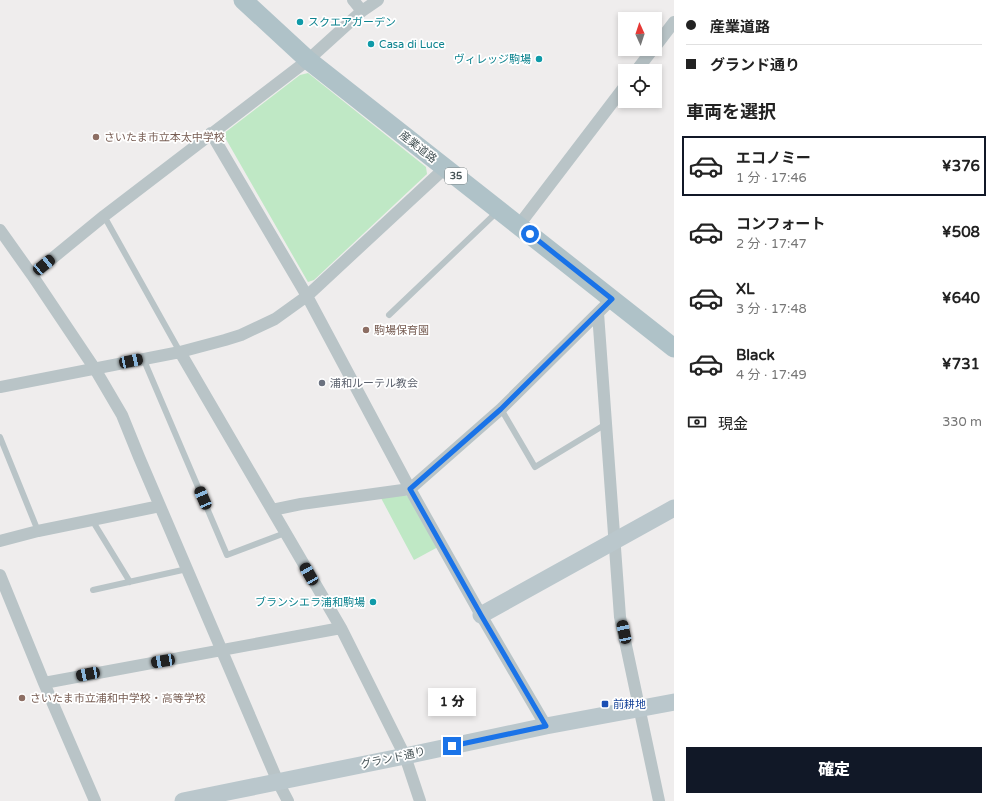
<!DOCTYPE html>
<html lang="ja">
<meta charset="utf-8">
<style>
:root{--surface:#fff;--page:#f6f6f6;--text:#222;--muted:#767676;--line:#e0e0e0;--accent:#111827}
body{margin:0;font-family:"Varela Round","Noto Sans JP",sans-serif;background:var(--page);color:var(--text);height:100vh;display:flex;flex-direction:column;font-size:15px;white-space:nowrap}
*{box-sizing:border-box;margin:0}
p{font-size:13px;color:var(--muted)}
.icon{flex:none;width:22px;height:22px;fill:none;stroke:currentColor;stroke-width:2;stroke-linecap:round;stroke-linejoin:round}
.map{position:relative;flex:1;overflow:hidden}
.sheet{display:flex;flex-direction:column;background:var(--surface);width:320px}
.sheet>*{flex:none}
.hud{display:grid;align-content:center;height:88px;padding:0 12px;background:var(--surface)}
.needle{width:26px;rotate:357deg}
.tools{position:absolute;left:618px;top:12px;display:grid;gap:8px}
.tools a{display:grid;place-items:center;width:44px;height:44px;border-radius:0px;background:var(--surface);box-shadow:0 2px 6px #0003;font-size:20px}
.end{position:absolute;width:18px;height:18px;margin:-9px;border:5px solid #1a73e8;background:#fff;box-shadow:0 0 0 2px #fff}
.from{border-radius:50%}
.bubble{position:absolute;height:28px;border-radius:0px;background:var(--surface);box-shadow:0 2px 6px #0003;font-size:13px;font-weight:800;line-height:28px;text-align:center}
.car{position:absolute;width:12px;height:24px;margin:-12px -6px;border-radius:5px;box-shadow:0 0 3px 1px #0007;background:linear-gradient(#222 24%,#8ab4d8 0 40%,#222 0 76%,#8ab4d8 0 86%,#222 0)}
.hud b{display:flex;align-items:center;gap:14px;height:38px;font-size:15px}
.hud b+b{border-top:1px solid var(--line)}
.hud i{width:10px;height:10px;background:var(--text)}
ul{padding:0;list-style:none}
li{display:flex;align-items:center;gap:12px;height:60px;margin:0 8px 6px;padding:0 4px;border:2px solid transparent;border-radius:0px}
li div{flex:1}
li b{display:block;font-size:15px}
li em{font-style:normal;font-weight:800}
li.active{border-color:var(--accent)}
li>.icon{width:36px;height:36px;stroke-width:1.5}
h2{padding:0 12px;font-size:18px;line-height:48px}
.pay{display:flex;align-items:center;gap:10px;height:44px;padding:0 12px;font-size:15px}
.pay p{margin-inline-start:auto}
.primary-button{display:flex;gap:8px;margin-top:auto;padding:8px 12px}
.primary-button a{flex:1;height:46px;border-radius:0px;background:var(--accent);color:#fff;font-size:16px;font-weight:800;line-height:46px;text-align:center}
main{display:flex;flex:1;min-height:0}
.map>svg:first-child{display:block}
.green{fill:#bfe8c5}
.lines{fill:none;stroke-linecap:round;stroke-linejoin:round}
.lane{stroke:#b9c4c7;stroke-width:6}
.street{stroke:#b9c4c7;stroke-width:12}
.secondary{stroke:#bac7cc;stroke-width:17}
.primary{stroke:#afc2c8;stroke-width:19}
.route{stroke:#1a73e8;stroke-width:5}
.culture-dot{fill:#0f9aa8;stroke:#fff;stroke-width:1.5}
.education-dot{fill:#8d6e63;stroke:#fff;stroke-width:1.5}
.worship-dot{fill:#6b7280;stroke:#fff;stroke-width:1.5}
.transit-dot{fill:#1a4fb4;stroke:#fff;stroke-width:1.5}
.labels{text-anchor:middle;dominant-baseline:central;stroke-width:3.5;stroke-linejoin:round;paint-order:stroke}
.shield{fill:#fff;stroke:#7e8789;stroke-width:1}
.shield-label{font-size:10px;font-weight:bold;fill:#475457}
.culture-label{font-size:11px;fill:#0d838f;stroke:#fff;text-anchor:start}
.education-label{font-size:11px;fill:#785e54;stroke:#fff;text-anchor:start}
.street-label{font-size:11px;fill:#475457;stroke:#fff}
.worship-label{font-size:11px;fill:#5b616d;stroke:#fff;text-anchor:start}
.transit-label{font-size:11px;fill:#164399;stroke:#fff;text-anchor:start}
</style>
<main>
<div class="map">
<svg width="674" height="801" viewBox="0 0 674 801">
<rect width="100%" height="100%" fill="#efeded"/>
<path class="green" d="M308,73l118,94 1,7 -113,106 -6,2 -85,-148 77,-59z
M405,495l5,3 28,49 -24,13 -33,-62z"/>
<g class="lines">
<path class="lane" d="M104,216l76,136
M389,315l108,-103
M143,358l84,197 58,-22
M501,409l34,58 71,-43
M0,437l38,94
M92,520l38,62
M93,590l94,-21"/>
<path class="street" d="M353,0l9,11
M655,47l19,-25
M636,71l17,-22
M211,133l96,163 103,193 71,126 65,111
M519,225l106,-139
M0,230l32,45 63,94 27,46 17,42 139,325 10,19
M32,275l72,-59 204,-156 54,-49 16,-11
M598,313l22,304 39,184
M180,352l161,276 64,128 15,45
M0,387l180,-35 45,-12 16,-5 34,-16 32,-23 138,-128
M272,510l29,-6 109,-15 91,-80 111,-110
M0,541l38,-10 122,-25
M0,575l44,108 51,118
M44,683l297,-55"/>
<path class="secondary" d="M481,615l193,-107
M183,801l222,-45 141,-30 128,-24"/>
<path class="primary" d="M243,0l65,60 366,288"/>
</g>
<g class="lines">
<path class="route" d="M452,746l94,-20 -65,-111 -71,-126 91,-80 111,-110 -82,-65"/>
</g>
<g class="culture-dot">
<circle cx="300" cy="22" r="4"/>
<circle cx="371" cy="44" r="4"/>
<circle cx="539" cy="59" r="4"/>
<circle cx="373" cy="602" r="4"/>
</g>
<g class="education-dot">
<circle cx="96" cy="137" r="4"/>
<circle cx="366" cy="330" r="4"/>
<circle cx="22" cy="698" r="4"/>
</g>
<circle class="worship-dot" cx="322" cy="383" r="4"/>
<rect class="transit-dot" x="601" y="700" width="8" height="8" rx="2"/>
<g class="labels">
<rect class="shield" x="445" y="168" width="22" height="16" rx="3"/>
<g class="shield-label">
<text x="456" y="176">35</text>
</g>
<g class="culture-label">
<text x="308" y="22">スクエアガーデン</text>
<text x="379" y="44">Casa di Luce</text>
<text x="531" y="59" text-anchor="end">ヴィレッジ駒場</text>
<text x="365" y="602" text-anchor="end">ブランシエラ浦和駒場</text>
</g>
<g class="education-label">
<text x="104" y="137">さいたま市立本太中学校</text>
<text x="374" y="330">駒場保育園</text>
<text x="30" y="698">さいたま市立浦和中学校・高等学校</text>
</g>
<g class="street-label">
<text transform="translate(418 147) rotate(38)">産業道路</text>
<text transform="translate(393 758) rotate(-12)">グランド通り</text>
</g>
<g class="worship-label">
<text x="330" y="383">浦和ルーテル教会</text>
</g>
<g class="transit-label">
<text x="613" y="704">前耕地</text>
</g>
</g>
</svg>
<div class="tools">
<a><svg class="needle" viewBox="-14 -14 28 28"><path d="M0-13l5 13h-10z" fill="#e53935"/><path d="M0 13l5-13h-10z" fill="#767676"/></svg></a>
<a><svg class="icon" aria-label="locate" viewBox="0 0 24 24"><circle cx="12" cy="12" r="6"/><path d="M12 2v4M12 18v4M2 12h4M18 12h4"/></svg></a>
</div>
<i class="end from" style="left:530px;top:234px"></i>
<i class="end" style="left:452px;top:746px"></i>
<div class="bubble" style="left:428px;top:688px;width:48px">1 分</div>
<i class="car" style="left:44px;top:265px;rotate:51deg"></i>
<i class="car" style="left:131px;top:361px;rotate:78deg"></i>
<i class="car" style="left:203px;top:498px;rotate:337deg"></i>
<i class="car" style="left:309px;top:574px;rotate:330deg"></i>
<i class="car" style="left:624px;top:632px;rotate:348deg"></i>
<i class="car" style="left:163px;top:661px;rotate:260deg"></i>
<i class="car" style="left:88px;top:674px;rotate:259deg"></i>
</div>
<section class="sheet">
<div class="hud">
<b><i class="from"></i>産業道路</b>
<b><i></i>グランド通り</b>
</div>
<h2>車両を選択</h2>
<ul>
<li class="active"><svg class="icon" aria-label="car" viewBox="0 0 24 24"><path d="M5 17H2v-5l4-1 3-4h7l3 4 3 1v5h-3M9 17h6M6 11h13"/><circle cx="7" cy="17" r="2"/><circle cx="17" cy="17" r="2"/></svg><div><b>エコノミー</b><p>1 分 · 17:46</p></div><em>¥376</em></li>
<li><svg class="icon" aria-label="car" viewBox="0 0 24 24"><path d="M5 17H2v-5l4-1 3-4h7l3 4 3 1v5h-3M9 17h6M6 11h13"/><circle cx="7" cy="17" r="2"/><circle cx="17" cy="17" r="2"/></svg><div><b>コンフォート</b><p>2 分 · 17:47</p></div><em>¥508</em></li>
<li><svg class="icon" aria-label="car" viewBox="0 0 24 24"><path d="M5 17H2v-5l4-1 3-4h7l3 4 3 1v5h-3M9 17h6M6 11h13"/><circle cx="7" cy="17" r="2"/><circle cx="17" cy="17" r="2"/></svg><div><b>XL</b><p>3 分 · 17:48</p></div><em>¥640</em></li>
<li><svg class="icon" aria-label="car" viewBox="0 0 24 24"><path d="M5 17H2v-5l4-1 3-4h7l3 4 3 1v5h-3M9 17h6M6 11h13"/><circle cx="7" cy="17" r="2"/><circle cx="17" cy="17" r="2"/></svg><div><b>Black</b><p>4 分 · 17:49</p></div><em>¥731</em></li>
</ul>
<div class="pay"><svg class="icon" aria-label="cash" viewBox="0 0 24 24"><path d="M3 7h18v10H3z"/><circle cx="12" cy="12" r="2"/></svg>現金<p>330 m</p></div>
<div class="primary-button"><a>確定</a></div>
</section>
</main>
